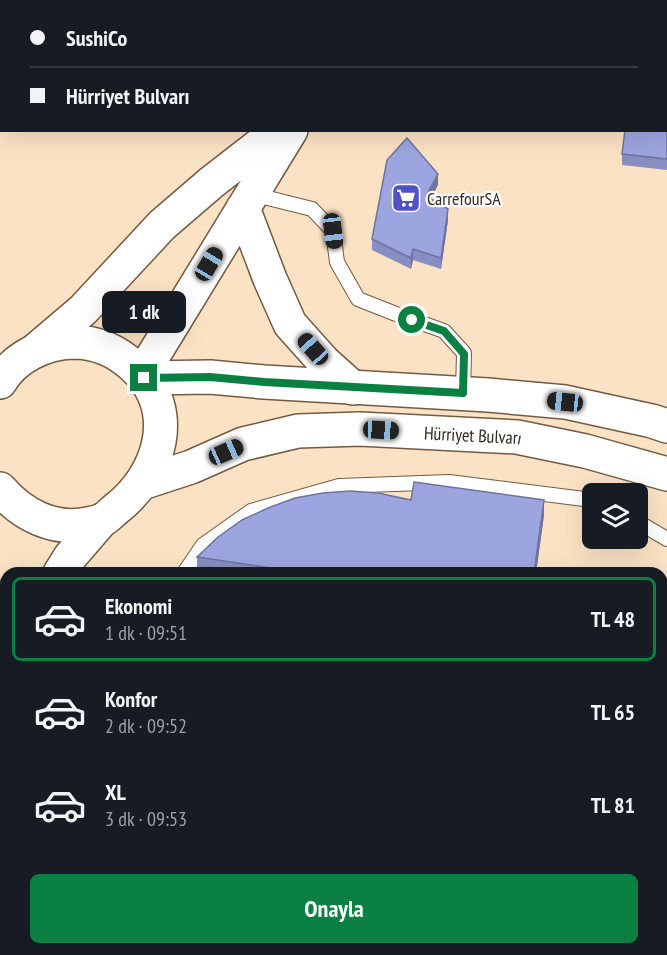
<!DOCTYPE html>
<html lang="tr">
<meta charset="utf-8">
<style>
:root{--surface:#171b24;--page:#242831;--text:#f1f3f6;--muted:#9ea1a6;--line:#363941;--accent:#0b8043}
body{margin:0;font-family:"PT Sans Narrow",sans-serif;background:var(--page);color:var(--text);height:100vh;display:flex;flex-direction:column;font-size:22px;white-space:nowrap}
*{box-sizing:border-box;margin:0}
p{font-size:20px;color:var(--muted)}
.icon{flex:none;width:33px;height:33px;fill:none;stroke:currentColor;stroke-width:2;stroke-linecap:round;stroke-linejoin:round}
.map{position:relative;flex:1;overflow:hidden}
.drawer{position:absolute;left:0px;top:567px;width:668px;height:388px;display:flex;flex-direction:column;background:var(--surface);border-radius:18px 18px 0 0;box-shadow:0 6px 24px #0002}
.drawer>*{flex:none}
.hud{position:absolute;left:0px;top:0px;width:668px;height:132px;box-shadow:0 6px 24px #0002;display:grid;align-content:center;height:132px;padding:0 30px;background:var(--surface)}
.buttons{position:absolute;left:582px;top:483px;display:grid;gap:12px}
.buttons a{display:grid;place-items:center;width:66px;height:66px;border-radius:9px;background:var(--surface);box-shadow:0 6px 24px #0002;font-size:30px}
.end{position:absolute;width:27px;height:27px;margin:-14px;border:8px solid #0b8043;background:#fff;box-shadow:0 0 0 3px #fff}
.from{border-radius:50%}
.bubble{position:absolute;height:42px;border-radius:9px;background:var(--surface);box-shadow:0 6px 24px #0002;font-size:20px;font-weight:700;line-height:42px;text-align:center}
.car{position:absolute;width:18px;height:36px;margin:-18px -9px;border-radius:8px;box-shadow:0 0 4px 2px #0007;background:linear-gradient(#222 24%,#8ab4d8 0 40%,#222 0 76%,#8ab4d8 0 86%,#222 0)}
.hud b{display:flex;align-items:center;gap:21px;height:57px;font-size:22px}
.hud b+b{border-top:2px solid var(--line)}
.hud i{width:15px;height:15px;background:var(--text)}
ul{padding:10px 0 0;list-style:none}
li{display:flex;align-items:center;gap:18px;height:84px;margin:0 12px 9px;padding:0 18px;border:3px solid transparent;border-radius:9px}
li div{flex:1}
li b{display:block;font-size:22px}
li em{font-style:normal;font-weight:700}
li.current{border-color:var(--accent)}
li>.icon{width:54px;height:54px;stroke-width:1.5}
.action{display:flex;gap:12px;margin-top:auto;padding:12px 30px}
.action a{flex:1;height:69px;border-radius:9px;background:var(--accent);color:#fff;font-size:24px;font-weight:700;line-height:69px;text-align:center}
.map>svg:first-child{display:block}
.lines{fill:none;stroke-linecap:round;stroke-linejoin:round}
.service-casing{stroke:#725b42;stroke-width:16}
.minor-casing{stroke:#725b42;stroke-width:30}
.tertiary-casing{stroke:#725b42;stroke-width:36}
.secondary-casing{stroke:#725b42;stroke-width:36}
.service{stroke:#fff;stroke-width:14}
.minor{stroke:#fff;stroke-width:27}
.tertiary{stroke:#fff;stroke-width:33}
.secondary{stroke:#fff;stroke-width:33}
.wall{fill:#878ec1}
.shaded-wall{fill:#6e749d}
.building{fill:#9da5e0;stroke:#6e749d;stroke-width:1.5}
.route{stroke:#0b8043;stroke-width:8}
.labels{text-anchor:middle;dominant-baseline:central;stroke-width:4.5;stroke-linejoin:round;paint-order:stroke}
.poi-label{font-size:18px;fill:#33291e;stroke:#fff;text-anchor:start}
.street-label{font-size:18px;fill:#33291e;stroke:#fff}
</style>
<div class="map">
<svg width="667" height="955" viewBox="0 0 667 955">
<rect width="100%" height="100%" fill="#fce2c4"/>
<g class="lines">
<g class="service-casing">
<path id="service" d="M252,194l60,15 21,22 4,31 21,37 38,15 48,17 20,22 -1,40
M638,522l29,17
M184,573l19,-28 48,-34 88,-25 110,-4 143,18
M662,674h5"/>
</g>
<g class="minor-casing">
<path id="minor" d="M0,62h2"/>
</g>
<g class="tertiary-casing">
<path id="tertiary" d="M579,0l5,2
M609,0l2,2
M666,17h1
M666,46h1
M243,208l27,71 20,45 34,38 29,26
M37,349l46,-39 79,-85 50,-43 67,-52
M142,374l149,-244
M60,573l10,-16 31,-36
M0,711l6,-21"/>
</g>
<g class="secondary-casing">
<g id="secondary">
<path d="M367,0l1,2"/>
<path d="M475,2l2,-2"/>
<path d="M144,378l66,-1 54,5 224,13 77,7 87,19 15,5"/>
<path d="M0,382c15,-25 44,-39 73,-40 23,0 44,9 61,25 46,43 27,107 -18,142 -5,4 -9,9 -14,11 -4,2 -10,3 -14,4 -34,7 -66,-9 -88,-35"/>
<path id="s1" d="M142,483l49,-16 52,-23 55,-13 62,-2 157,8 68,14 82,23"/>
</g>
</g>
<use href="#service" class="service"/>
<use href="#minor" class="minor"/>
<use href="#tertiary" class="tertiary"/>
<use href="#secondary" class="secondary"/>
</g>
<path class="wall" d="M0,0l2,2v23h-2z
M667,86v84l-45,-5v-11z
M438,185l-7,14 17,21 -7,49 -28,-9 -2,9 -39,-19v-11z
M411,500l133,15 -8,58h-326l-13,-2v-14z
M0,580l6,1v55l-6,-1z"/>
<path class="shaded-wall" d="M438,174v11l-12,22v-11z
M448,209v11l-7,49v-11z
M413,249v11l-2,9v-11z
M544,500v15l-8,58h-2z"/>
<path class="building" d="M0,0h95v2h-93v5h-2z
M158,0h105v2h-105z
M666,86h1v73l-45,-5 3,-24h41z
M407,138l31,36 -12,22 22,13 -7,49 -28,-9 -2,9 -39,-19 15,-79z
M414,482l130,18 -10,73h-229l-108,-16 21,-20 24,-17 26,-12 27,-10 28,-5 27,-2 28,2 33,7z
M0,580l6,1v50l-6,-1z"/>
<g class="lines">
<path class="route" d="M144,378l66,-1 54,5 199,11 1,-39 -20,-23 -32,-11"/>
</g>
<defs>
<g id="supermarket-square" transform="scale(1.5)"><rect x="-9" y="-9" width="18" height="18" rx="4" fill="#5150c7" stroke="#fff"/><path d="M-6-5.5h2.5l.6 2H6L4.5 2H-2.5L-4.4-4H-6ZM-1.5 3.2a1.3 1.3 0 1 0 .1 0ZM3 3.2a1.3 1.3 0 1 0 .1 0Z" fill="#fff"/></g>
</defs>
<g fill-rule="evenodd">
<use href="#supermarket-square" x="406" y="198"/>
</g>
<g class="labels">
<g class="poi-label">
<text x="427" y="198">CarrefourSA</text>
</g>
<g class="street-label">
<text stroke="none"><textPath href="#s1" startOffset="340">Hürriyet Bulvarı</textPath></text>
</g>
</g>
</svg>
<div class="buttons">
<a><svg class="icon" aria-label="layers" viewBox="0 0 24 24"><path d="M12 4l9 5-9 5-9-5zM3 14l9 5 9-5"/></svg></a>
</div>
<i class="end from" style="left:412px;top:320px"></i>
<i class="end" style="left:144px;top:378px"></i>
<div class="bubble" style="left:102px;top:291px;width:84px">1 dk</div>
<i class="car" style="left:333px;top:231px;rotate:173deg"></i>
<i class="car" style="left:209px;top:264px;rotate:31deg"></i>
<i class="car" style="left:313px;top:349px;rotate:318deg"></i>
<i class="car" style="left:565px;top:402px;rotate:276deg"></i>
<i class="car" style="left:381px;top:430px;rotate:93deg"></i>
<i class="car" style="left:226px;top:452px;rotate:66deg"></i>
<div class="hud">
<b><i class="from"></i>SushiCo</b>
<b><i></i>Hürriyet Bulvarı</b>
</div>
<section class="drawer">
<ul>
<li class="current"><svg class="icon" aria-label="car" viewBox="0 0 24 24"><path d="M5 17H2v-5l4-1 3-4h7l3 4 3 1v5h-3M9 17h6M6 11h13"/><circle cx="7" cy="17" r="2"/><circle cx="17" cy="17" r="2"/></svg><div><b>Ekonomi</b><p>1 dk · 09:51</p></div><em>TL 48</em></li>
<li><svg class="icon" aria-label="car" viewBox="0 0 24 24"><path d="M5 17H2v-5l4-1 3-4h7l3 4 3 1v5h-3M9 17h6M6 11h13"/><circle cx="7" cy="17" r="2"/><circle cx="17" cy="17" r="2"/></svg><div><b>Konfor</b><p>2 dk · 09:52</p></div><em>TL 65</em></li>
<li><svg class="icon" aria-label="car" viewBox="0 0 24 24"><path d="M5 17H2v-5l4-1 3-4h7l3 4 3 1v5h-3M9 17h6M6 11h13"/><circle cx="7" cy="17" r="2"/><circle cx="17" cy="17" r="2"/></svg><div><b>XL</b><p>3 dk · 09:53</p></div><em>TL 81</em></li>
</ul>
<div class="action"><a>Onayla</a></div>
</section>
</div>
